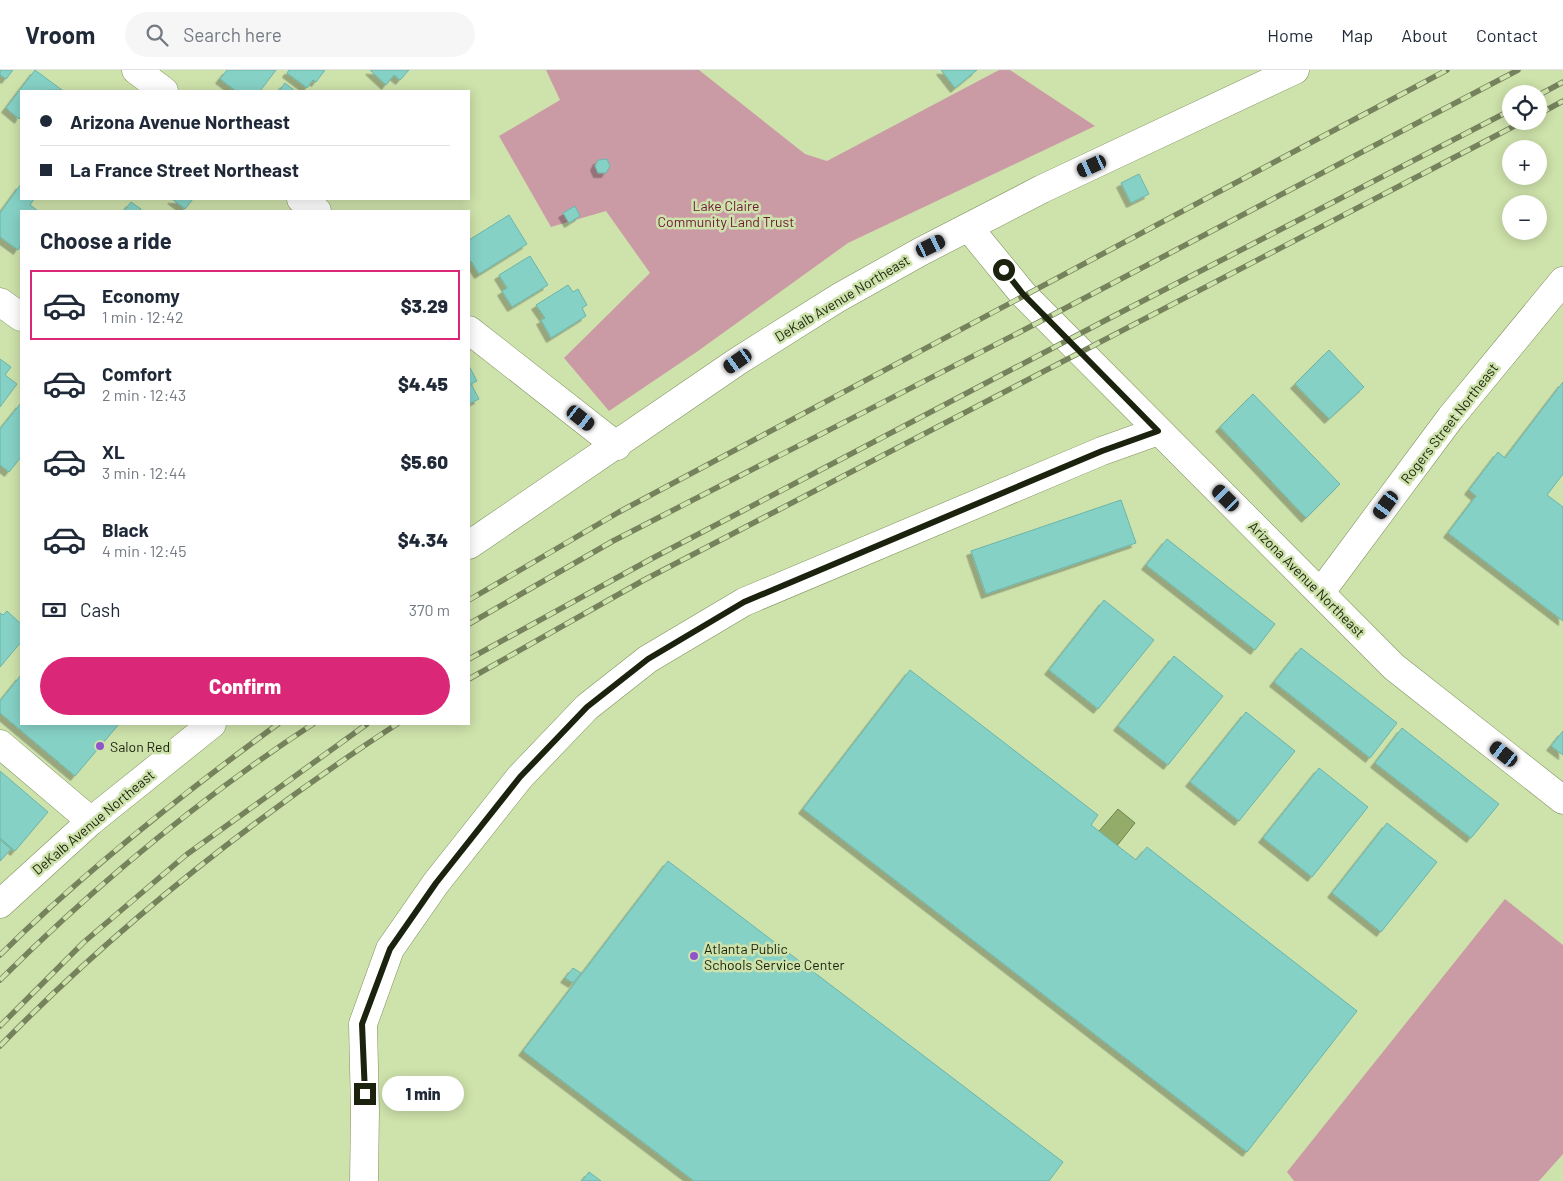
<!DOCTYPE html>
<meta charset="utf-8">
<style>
:root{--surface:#fff;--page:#f6f6f7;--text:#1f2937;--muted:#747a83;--line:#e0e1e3;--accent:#db2777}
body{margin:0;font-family:Barlow,sans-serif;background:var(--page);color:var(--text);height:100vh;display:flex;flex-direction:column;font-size:19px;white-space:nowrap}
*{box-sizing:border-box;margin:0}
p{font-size:16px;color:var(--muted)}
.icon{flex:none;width:28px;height:28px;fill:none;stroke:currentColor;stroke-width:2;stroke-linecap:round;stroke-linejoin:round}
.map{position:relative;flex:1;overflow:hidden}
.side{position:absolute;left:20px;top:140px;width:450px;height:515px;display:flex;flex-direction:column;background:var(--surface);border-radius:0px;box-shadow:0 2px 12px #0003}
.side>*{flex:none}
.banner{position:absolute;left:20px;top:20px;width:450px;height:110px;border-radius:0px;box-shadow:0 2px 12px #0003;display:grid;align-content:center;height:110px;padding:0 20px;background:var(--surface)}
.fabs{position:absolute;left:1502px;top:15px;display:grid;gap:10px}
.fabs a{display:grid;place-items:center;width:45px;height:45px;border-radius:50%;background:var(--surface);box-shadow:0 2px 12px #0003;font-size:25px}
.end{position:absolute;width:22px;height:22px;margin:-11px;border:6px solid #1b220d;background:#fff;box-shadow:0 0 0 2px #fff}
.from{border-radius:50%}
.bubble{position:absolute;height:35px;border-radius:18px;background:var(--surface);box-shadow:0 2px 12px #0003;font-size:16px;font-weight:800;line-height:35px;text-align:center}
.car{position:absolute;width:15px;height:30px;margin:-15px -8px;border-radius:6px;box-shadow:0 0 4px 1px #0007;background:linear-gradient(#222 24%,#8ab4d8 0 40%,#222 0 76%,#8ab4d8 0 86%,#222 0)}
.banner b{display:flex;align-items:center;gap:18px;height:48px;font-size:19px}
.banner b+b{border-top:1px solid var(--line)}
.banner i{width:12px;height:12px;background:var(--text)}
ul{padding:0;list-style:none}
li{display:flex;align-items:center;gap:15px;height:70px;margin:0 10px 8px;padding:0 10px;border:2px solid transparent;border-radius:0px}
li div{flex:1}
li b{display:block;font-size:19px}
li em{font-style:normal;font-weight:800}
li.selected{border-color:var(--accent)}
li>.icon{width:45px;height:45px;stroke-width:1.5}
h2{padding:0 20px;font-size:22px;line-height:60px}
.pay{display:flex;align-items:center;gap:12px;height:55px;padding:0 20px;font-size:19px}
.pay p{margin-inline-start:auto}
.action{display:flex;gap:10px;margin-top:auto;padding:10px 20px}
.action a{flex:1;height:58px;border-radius:30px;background:var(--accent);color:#fff;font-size:20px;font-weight:800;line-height:58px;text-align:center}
header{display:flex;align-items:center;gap:30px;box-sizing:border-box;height:70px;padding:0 25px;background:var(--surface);border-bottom:1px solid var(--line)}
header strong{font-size:24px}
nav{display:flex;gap:28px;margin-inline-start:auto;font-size:18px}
.search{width:350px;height:45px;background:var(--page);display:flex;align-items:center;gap:12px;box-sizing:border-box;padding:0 18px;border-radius:28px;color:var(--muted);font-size:19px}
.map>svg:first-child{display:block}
.green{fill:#cb9ba5}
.water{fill:#94ac69;stroke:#70834d}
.building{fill:#86d1c6;stroke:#6ab5ab;filter:url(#shadow)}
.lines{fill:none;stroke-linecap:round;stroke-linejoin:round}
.minor-casing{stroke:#7f915e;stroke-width:29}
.major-casing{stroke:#7f915e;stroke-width:29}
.minor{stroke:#fff;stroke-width:28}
.major{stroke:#fff;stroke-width:28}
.rail-casing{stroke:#75825c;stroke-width:5.5}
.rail{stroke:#cee2ab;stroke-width:4;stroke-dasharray:11;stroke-linecap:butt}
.route{stroke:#1b220d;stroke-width:6}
.poi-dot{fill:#9054cb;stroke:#cee2ab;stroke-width:2}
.labels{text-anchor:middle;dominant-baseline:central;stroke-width:5;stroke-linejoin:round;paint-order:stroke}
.park-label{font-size:14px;fill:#701737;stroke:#cee2ab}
.street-label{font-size:14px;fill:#1b220d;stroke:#cee2ab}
.poi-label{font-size:14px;fill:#1b220d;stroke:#cee2ab;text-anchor:start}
</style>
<header>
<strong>Vroom</strong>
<div class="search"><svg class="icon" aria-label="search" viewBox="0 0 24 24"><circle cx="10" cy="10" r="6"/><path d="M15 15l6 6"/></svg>Search here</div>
<nav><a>Home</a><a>Map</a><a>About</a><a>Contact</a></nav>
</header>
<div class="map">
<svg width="1563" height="1111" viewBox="0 0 1563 1111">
<defs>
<filter id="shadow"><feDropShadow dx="-4.5" dy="4.5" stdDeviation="0" flood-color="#0004"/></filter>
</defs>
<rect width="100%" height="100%" fill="#cee2ab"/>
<path class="green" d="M546,0h153l106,84 22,7 172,-91h11l85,56 -247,117 -150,108 -89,60 -45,-53 86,-85 -44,-62 -55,16 -52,-91 61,-36z
M1505,829l58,46v209l-24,27h-245l-7,-9z"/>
<path class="water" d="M1118,739l17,14 -35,44 -19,-15z"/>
<path class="building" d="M0,0h13l-7,9 -6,-4z
M35,0l27,20 -41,1v25l-2,3 -13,-11z
M227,0h49l-16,21h-24l-16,-12z
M289,0h36l-9,12 -3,-2 -6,8 -20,-15z
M370,0h39l-9,10 -6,-5 -8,10z
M941,0h36l-22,18z
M285,13l10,8h-16z
M607,89l3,7 -4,7h-8l-3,-7 3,-6z
M1139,104l10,20 -18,9 -10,-20z
M21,114v15h13l-4,6 8,6h-17v34l-3,5 -18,-13v-24z
M172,129h21l-8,10z
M131,132l10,7 -2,2h-15z
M575,136l5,10 -11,7 -6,-10z
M509,145l18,29 -48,30 -8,-13 -2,2v-23z
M530,186l18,29 -36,22 -10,-16 5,-3 -8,-13z
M568,215l5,7 5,-3 9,16 -5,3 4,8 -35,22 -10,-18 4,-2 -9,-13z
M1329,280l35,37 -35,32 -34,-35z
M0,289l11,8 -6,8 12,9 -17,23z
M469,296l8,15 -6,3 8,15 -10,5z
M1563,312v92l-16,21 16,12v114l-115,-88 28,-37 -7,-6 29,-38 7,6z
M1253,324l87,90 -34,34 -86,-91z
M21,333v54l-12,15 -9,-7v-36z
M1121,430l15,43 -150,51 -15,-43z
M1167,469l108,85 -20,26 -109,-85z
M1104,530l50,40 -56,69 -49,-39z
M7,541l14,13v18l-21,25v-54l3,2z
M1301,578l96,75 -27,35 -96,-76z
M1174,586l49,40 -55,69 -50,-39z
M910,600l188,145 -7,10 45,35 11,-13 210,164 -110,141 -444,-343z
M21,605v49h98l-44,52 -75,-63v-12z
M1246,642l49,39 -56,70 -49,-39z
M1402,658l97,76 -28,34 -96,-75z
M1563,661v24l-12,-9z
M1319,698l49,39 -56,70 -49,-39z
M0,701l48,41 -33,39 -15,-13z
M1387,753l50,39 -56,70 -49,-39z
M0,770l11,9 -11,12z
M668,791l395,301 -14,19h-355l-171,-130z
M573,898l8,5 -8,10 -8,-5z
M589,1102l12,9h-19z"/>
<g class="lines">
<g class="minor-casing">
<path id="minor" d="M136,0l28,21
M301,129l16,12
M969,158l54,66 371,373 169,133
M0,232l21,15
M469,260l148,116
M1321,522l130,-175 112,-136
M0,674l91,77
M364,1111l1,-70 -2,-87 27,-75 46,-66 84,-106 67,-70 61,-48 96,-57 358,-151 56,-20"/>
</g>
<g class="major-casing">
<path id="major" d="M469,475l269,-184 100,-63 82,-46 122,-63 253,-119
M0,834l91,-83 121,-97"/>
</g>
<use href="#minor" class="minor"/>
<use href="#major" class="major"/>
<g class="rail-casing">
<path id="rail" d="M1539,25l24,-13
M1539,44l24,-13
M469,530l150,-88 828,-442
M469,554l144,-83 407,-209 498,-262
M469,589l182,-100 455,-239 405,-210
M469,609l175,-99 880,-459
M0,885c86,-85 181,-160 278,-231
M0,910c96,-95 200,-182 313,-256
M0,956l84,-84 102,-87 181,-131
M0,976c119,-122 255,-229 397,-322"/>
</g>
<use href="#rail" class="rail"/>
</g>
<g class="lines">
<path class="route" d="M365,1024l-3,-70 28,-75 46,-66 84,-106 67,-70 61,-48 96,-57 358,-151 56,-20 -135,-137 -19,-24"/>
</g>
<g class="poi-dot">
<circle cx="100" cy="676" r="5"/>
<circle cx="694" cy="886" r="5"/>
</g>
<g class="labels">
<g class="park-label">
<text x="726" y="135">Lake Claire<tspan x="726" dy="16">Community Land Trust</tspan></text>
</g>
<g class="street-label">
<text transform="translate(842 228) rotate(-31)">DeKalb Avenue Northeast</text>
<text transform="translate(1449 353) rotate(-52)">Rogers Street Northeast</text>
<text transform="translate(1307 509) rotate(45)">Arizona Avenue Northeast</text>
<text transform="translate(93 752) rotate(-40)">DeKalb Avenue Northeast</text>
</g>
<g class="poi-label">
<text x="110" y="676">Salon Red</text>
<text x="704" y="878">Atlanta Public<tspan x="704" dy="16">Schools Service Center</tspan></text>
</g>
</g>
</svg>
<div class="fabs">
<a><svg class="icon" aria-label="locate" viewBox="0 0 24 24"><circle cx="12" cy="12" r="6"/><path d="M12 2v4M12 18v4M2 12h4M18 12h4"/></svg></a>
<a>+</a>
<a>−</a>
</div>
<i class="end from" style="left:1004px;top:200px"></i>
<i class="end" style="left:365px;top:1024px"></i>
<div class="bubble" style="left:382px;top:1006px;width:82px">1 min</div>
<i class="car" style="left:1092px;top:96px;rotate:245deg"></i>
<i class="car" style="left:931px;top:176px;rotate:64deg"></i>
<i class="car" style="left:738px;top:291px;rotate:235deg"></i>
<i class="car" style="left:581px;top:348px;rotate:128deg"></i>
<i class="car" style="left:1226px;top:428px;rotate:315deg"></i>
<i class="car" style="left:1386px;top:435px;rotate:216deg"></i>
<i class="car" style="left:1504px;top:684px;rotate:308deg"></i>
<div class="banner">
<b><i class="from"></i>Arizona Avenue Northeast</b>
<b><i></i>La France Street Northeast</b>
</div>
<section class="side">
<h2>Choose a ride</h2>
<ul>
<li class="selected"><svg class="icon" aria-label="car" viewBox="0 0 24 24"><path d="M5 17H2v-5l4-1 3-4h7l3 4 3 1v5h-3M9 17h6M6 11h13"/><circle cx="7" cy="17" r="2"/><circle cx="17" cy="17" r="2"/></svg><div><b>Economy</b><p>1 min · 12:42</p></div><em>$3.29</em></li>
<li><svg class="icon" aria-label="car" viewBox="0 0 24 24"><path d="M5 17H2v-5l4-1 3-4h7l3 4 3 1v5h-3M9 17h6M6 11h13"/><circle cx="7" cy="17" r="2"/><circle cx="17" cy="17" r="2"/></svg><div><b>Comfort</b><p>2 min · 12:43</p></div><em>$4.45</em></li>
<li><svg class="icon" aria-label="car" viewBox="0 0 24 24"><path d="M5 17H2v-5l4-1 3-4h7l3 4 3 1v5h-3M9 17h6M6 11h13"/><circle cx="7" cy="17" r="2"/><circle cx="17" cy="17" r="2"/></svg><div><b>XL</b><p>3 min · 12:44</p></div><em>$5.60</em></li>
<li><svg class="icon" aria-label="car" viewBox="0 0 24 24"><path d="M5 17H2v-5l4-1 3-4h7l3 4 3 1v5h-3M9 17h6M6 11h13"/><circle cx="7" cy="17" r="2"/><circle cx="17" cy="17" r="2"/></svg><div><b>Black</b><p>4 min · 12:45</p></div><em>$4.34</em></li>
</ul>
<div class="pay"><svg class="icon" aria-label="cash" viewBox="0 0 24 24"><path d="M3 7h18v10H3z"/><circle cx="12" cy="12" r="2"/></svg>Cash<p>370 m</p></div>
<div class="action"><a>Confirm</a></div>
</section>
</div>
